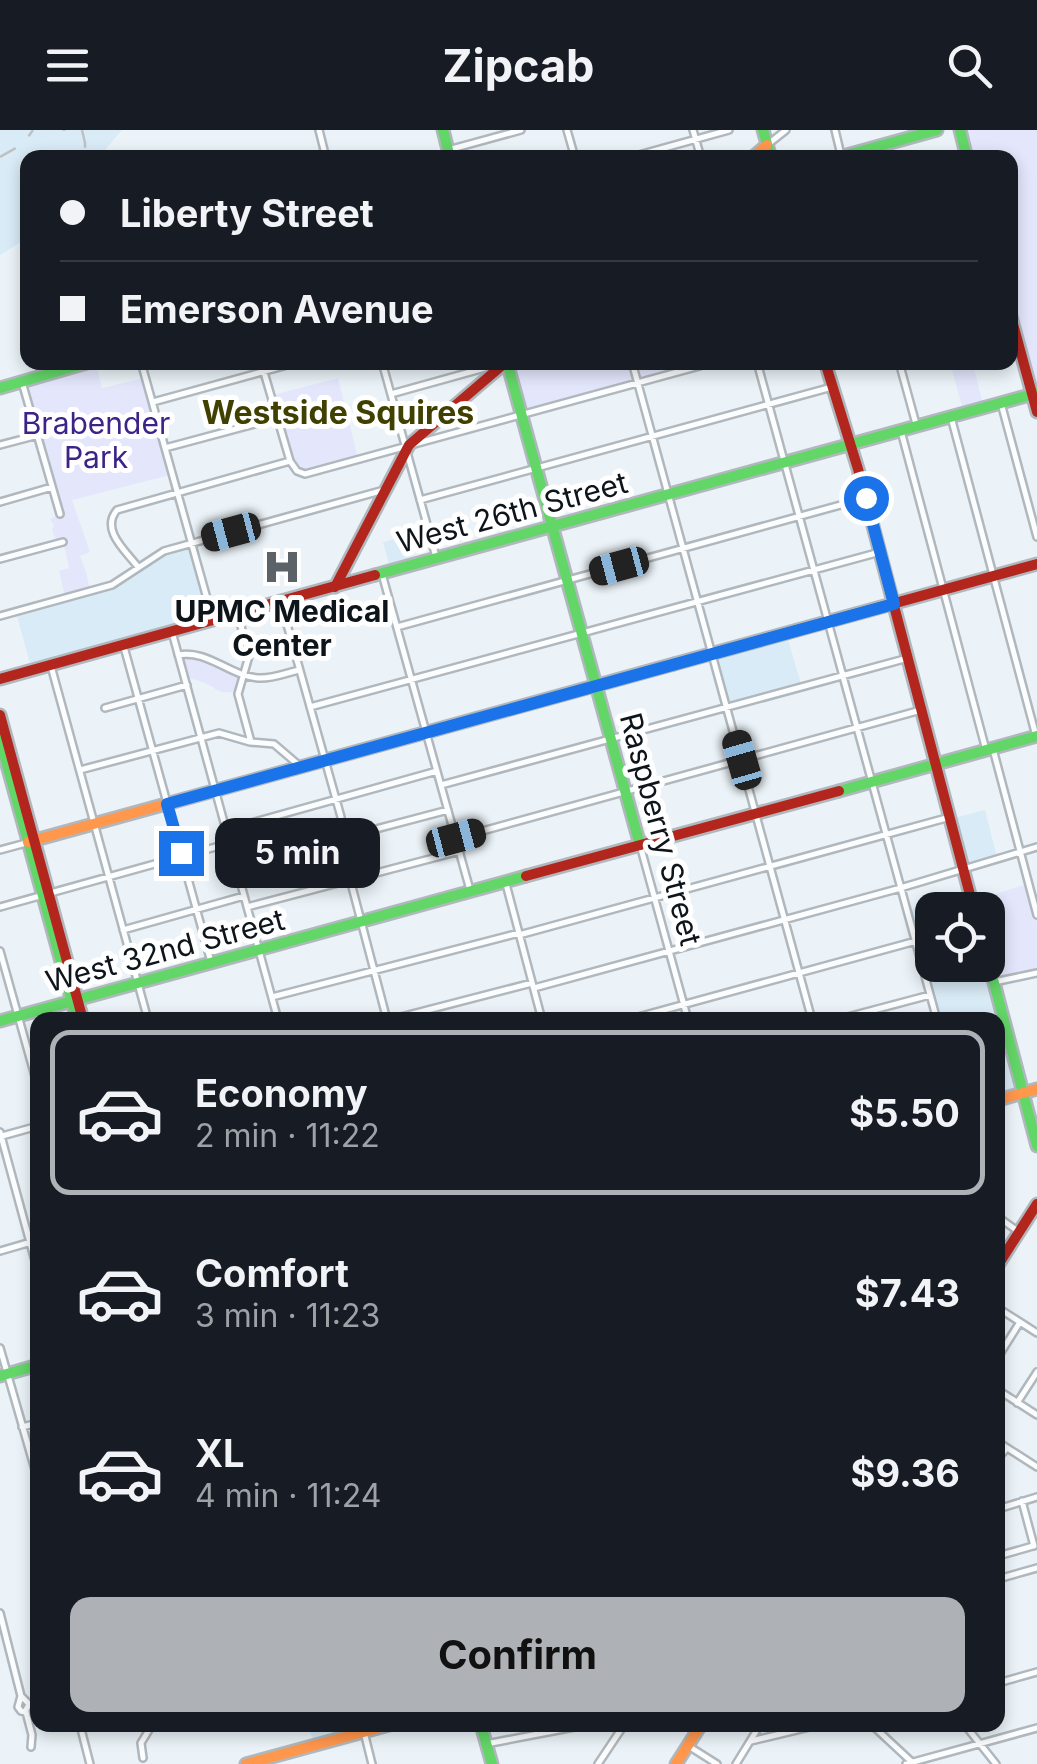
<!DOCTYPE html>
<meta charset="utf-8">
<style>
:root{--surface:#171b24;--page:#242831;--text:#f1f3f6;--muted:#9ea1a6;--line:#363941;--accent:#aeb2b6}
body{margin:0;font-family:Inter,sans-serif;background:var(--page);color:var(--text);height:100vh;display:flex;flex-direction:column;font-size:38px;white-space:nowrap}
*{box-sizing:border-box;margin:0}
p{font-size:32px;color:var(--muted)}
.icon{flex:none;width:55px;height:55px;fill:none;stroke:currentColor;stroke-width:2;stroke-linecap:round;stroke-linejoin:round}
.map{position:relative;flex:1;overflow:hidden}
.side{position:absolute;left:30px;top:882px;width:975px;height:720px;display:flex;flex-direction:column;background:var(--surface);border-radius:20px;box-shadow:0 5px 15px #0003}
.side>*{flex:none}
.hud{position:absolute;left:20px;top:20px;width:998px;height:220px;border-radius:20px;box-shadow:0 5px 15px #0003;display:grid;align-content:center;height:220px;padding:0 40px;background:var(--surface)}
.tools{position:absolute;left:915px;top:762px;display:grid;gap:20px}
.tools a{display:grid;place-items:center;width:90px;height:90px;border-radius:20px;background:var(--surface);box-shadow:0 5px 15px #0003;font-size:50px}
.end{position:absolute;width:45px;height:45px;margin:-22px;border:12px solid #1a73e8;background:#fff;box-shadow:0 0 0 5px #fff}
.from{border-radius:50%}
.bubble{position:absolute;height:70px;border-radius:20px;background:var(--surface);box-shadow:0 5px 15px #0003;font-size:32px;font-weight:700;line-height:70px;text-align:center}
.car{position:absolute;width:30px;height:60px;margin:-30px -15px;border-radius:12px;box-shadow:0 0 8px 2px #0007;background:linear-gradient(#222 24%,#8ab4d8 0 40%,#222 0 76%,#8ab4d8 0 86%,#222 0)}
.hud b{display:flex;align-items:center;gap:35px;height:95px;font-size:38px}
.hud b+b{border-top:2px solid var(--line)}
.hud i{width:25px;height:25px;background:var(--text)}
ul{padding:18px 0 0;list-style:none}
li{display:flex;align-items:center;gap:30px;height:165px;margin:0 20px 15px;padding:0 20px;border:5px solid transparent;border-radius:20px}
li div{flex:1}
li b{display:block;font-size:38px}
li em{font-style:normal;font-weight:700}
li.selected{border-color:var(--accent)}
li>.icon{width:90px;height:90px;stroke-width:1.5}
.cta{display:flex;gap:20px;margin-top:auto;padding:20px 40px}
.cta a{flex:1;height:115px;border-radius:20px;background:var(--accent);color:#111;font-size:40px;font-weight:700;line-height:115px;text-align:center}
header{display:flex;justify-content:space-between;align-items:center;height:130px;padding:0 40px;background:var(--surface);font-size:45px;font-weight:700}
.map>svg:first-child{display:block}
.built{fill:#d9ebf6}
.green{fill:#e4e7fc}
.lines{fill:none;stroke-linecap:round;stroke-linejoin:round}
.street-casing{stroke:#b0b8bd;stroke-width:10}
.fast-casing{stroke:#b0b8bd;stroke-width:15}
.slow-casing{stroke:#b0b8bd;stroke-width:15}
.jam-casing{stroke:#b0b8bd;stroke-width:15}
.street{stroke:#fcfdfe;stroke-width:5}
.fast{stroke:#63d668;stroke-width:10}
.slow{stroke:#ff974d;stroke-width:10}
.jam{stroke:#b3261e;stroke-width:10}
.rail{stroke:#bec0c2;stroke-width:2.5;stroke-dasharray:18 18;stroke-linecap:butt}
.route{stroke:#1a73e8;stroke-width:12}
.labels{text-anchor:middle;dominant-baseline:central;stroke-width:10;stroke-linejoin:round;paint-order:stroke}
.park-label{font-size:30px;fill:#3c2388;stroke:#fff}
.street-label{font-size:30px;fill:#0d151a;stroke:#fff}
.poi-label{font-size:30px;font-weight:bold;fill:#0d151a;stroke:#fff}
.neighbourhood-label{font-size:32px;font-weight:bold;fill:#404100;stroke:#fff}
</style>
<header><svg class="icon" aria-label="menu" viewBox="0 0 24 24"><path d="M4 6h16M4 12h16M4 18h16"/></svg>Zipcab<svg class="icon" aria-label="search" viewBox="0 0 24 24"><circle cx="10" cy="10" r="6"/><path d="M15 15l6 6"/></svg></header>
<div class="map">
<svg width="1037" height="1634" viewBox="0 0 1037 1634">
<rect width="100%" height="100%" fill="#ebf3f8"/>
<path class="built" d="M0,0h122l-23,27 -71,1 -1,80 -27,17z
M409,405l7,26 -26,7 -7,-26z
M189,418l20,70 -178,49 -14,-51 96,-27 14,-8 33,-24z
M787,506l14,48 -73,19 -12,-46z
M985,680l12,47 -30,8 -13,-47z
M967,765l4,15h-39v55h54l32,124 -20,7v-76h-58l-30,-110z
M308,1595h51l1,5 -46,13z"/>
<path class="green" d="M962,0h75v260l-4,-1 -23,-84v-147l-41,-1z
M517,232l112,1 5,18 -110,31 -13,-46z
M96,233l6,25 42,-10 26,97 -98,25 18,52 -10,4 6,16 4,17 -25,7 -6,-25 10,-3 -6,-28 -7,1 -4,-11 2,-4 -4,-7 12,-6 -37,-128 2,-3z
M637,233h50l1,2 -47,13z
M950,233h23l10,42 -20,5z
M338,248l20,80 -55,13 -12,-14 -18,-62z
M184,526h8l47,19 -3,17c-22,2 -17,-4 -34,-10 -4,-2 -9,-3 -14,-4l-6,-19z
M1027,754l10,38v49l-39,7 -10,-34v-34h-10l-2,-10z"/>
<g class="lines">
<g class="street-casing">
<path id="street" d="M319,0l7,28
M567,0l8,28
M693,0l8,28
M835,0l6,25
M767,15l19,-15
M448,20l73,-20
M628,28l101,-28
M141,232l72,258
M261,232l29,99 7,10 8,3 409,-112
M382,232l54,195
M632,232l180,658
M757,232l180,658
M899,232l17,62
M22,252l38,132
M391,264l108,-30
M153,272l145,-40
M1001,273l36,134
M951,287l85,319
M901,301l85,319
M0,315l38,-10
M165,318l112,-30
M420,370l412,-113
M0,372l52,-15
M0,429l63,-17
M138,437c-12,-16 -38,-37 -21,-57l173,-49
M382,444l88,316
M281,473l60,214 -1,24 47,179
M238,485l11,41 -11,38 13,48
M0,486l112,-31 52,-34 220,-61
M397,497l469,-129
M172,502l106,388
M124,517l87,315
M178,525c29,-6 52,21 80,23 14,1 28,-5 41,-8
M51,536l97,354
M310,577l570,-155
M105,578l82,-23
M993,619l44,166
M80,640l139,-37 31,9 24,2 27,23
M441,655l467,-127
M226,700l211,-59
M457,708l464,-128
M640,715l48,175
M0,720l26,-7
M236,736l212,-56
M506,754l36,136
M0,777l230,-64
M247,777l213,-56
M123,800l121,-34
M519,805l431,-118
M0,821l38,136
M994,852l43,-9
M534,858l363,-99 140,-42
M272,867l247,-64
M389,890l143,-37
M627,890l289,-79
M836,890l94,-25
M0,1002l38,140
M2,1006l36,-10
M998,1087l21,15
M0,1121l38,-11
M998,1178l39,25
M0,1218l38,132
M998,1227l22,-35
M998,1260l39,25
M1017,1273l20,-31
M22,1297l16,-4
M998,1312l39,25
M998,1328l9,-10
M1022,1371l12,45
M998,1379l39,-12
M998,1426l35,-10
M998,1449l39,-11
M0,1483l21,83 8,8 -4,8 -4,-1 -3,-4 3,-11
M998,1553l39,-11
M26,1582l6,23 -1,12
M80,1595l10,39
M172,1595h12
M872,1595l42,39
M965,1595l31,39
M876,1598l10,-3
M364,1602l8,32
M751,1611l67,-16
M486,1614l99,-19
M690,1617l27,17
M143,1628l-2,-15 11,-18
M598,1634l26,-39
M736,1634l24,-39
M906,1634l131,-36"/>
</g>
<g class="fast-casing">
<path id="fast" d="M443,0l7,28
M763,0l8,28
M960,0l7,28
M836,28l101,-28
M507,232l133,483
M0,258l90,-26
M375,445l662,-182
M0,609l77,281
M839,661l198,-55
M988,830l49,186
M0,891l526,-145
M0,1246l38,-11
M481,1595l11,39"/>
</g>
<g class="slow-casing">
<path id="slow" d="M752,28l15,-13
M28,712l646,-178
M998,970l39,-11
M246,1634l143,-39
M676,1634l25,-39"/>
</g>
<g class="jam-casing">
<path id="jam" d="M1010,183l27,99
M825,232l33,107 116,441
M335,457l74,-142 97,-83
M674,534l363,-100
M0,549l375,-104
M0,585l83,305
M526,746l313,-85
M998,1135l39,-61"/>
</g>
<use href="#street" class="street"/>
<use href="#fast" class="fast"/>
<use href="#slow" class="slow"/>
<use href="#jam" class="jam"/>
<path class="rail" d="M64,0v1
M82,0l3,13v15
M0,27l23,-13 10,-14"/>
</g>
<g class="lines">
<path class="route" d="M181,723l-14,-49 727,-200 -28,-106"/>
</g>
<defs>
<g id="hospital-bare" transform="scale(3)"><path d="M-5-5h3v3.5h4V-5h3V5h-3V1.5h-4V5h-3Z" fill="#5b6368" stroke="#fff" stroke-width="2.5" paint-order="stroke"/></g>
</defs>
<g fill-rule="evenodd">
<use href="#hospital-bare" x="282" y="437"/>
</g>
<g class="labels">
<g class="park-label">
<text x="96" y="293">Brabender<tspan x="96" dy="34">Park</tspan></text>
</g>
<g class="street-label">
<text transform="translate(512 382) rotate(-15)">West 26th Street</text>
<text transform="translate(661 699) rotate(75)">Raspberry Street</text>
<text transform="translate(165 820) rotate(-15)">West 32nd Street</text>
</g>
<g class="poi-label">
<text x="282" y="481">UPMC Medical<tspan x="282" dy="34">Center</tspan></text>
</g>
<g class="neighbourhood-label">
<text x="338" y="282">Westside Squires</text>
</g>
</g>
</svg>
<div class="tools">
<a><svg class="icon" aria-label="locate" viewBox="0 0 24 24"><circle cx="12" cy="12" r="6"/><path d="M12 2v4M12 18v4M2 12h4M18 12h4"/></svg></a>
</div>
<i class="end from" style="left:866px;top:368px"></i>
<i class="end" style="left:181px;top:723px"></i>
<div class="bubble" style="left:215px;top:688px;width:165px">5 min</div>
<i class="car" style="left:231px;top:402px;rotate:255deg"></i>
<i class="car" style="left:619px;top:436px;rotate:255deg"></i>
<i class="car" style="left:742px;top:630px;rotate:344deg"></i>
<i class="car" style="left:456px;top:708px;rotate:75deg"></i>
<div class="hud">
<b><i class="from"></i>Liberty Street</b>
<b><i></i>Emerson Avenue</b>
</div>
<section class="side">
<ul>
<li class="selected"><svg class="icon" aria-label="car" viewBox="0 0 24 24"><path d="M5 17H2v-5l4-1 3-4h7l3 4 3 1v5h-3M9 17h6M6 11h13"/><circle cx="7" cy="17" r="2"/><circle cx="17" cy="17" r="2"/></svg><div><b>Economy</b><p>2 min · 11:22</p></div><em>$5.50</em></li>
<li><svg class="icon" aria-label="car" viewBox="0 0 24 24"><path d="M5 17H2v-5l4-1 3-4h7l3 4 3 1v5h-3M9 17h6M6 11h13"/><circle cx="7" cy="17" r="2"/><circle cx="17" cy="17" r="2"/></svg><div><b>Comfort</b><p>3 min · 11:23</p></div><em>$7.43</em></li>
<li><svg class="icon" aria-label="car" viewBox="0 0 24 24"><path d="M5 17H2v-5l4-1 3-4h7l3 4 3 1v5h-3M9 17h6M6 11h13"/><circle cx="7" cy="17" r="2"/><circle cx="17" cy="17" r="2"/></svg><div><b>XL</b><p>4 min · 11:24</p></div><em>$9.36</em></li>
</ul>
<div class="cta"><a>Confirm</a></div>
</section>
</div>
